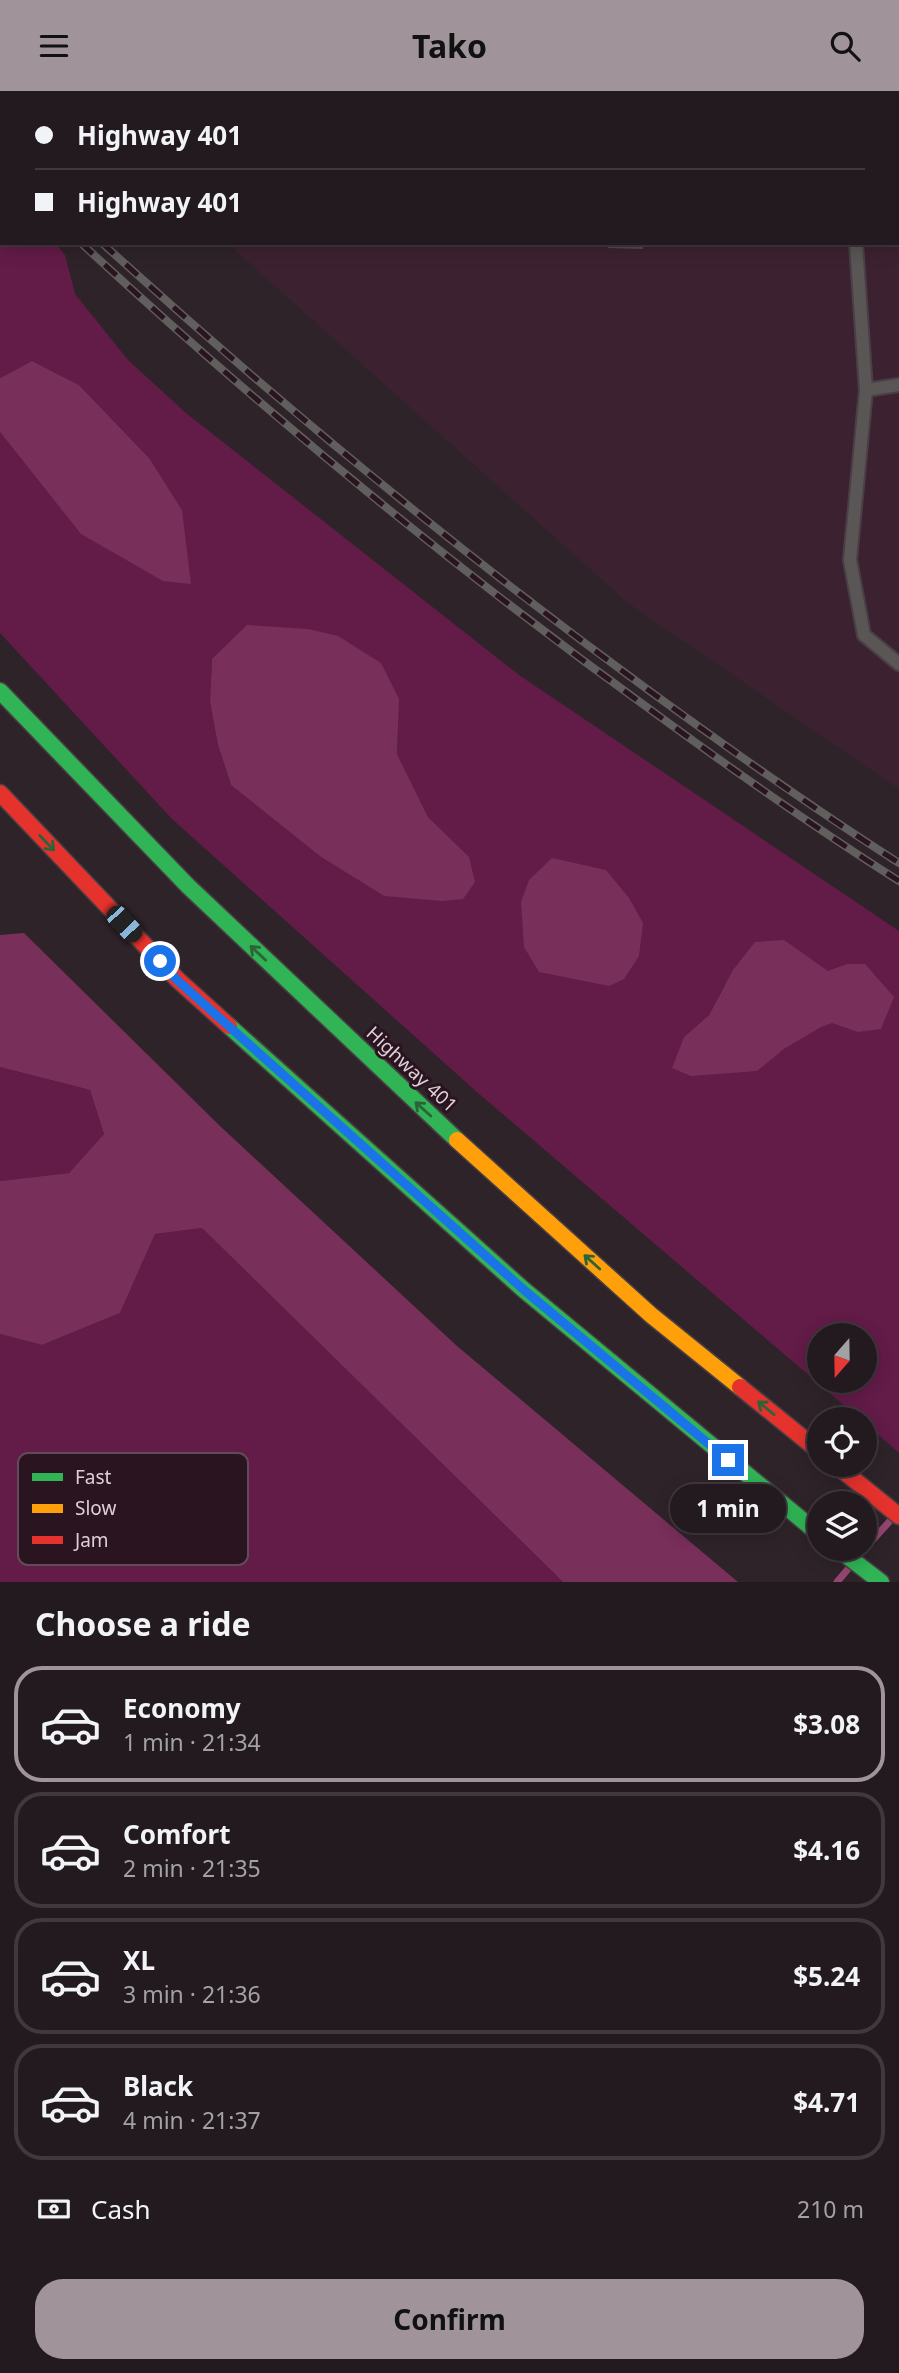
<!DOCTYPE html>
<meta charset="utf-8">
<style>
:root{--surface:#221a1f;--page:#2e272c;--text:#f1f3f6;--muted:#a2a1a4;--line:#3f383d;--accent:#a1939a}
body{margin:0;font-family:"Noto Sans",sans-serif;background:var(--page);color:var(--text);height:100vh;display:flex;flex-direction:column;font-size:26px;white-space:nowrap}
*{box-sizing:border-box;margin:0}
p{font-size:23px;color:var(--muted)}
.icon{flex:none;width:38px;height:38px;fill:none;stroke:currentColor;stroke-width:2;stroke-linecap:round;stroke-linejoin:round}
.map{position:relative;height:1491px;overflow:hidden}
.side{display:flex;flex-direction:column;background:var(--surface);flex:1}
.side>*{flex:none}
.banner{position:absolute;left:0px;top:0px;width:900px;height:154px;box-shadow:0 4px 18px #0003,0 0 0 2px var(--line);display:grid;align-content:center;height:154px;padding:0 35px;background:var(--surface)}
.needle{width:46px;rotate:200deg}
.fabs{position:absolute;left:807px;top:1232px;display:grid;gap:14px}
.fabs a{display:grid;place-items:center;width:70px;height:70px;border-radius:50%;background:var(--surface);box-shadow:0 4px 18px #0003,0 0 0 2px var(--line);font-size:35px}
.end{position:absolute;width:32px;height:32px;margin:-16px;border:9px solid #1a73e8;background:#fff;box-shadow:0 0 0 4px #fff}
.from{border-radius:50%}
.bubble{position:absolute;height:49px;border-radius:24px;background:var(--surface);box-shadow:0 4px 18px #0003,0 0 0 2px var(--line);font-size:23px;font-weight:700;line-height:49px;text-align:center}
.car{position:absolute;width:21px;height:42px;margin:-21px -10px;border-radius:9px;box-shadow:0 0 5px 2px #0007;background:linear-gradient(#222 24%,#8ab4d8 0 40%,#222 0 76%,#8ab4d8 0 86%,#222 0)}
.banner b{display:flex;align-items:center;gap:24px;height:66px;font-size:26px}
.banner b+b{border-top:2px solid var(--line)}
.banner i{width:18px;height:18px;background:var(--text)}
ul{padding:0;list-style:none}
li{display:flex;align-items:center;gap:21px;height:116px;margin:0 14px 10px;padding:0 21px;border:4px solid var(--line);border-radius:28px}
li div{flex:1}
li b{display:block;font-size:26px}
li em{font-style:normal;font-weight:700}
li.selected{border-color:var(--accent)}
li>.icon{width:63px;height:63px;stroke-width:1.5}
h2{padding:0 35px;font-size:32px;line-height:84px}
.pay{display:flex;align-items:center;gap:18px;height:77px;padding:0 35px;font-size:26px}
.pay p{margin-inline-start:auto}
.cta{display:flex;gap:14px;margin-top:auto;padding:14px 35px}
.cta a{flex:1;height:80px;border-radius:28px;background:var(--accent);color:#111;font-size:28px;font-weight:700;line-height:80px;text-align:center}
header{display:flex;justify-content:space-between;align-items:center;height:91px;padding:0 35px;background:var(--accent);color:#111;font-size:32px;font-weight:700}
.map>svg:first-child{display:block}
.built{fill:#3c2230}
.green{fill:#631b48;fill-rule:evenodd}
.forest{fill:#782f5a}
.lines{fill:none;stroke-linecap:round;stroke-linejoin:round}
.stream{stroke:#954673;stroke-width:7}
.building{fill:#4a4046;stroke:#544a50;stroke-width:2}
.lane-casing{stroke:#494045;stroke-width:16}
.fast-casing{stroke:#494045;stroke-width:19}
.slow-casing{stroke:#494045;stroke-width:19}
.jam-casing{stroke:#494045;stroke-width:19}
.lane{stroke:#595655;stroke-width:12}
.fast{stroke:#30b455;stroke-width:16}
.slow{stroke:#ff9f0a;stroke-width:16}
.jam{stroke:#e5322d;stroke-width:16}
.rail-casing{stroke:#615e5e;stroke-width:8}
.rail{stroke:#29141f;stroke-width:5;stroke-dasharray:16;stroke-linecap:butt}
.oneway{stroke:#2c643a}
.route{stroke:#1a73e8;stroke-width:9}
.labels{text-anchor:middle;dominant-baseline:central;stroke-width:6;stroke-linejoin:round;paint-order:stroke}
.street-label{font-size:19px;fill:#dfd0d7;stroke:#29141f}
.key{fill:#29141f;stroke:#604c56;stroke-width:2}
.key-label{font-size:19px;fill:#dfd0d7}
</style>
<header><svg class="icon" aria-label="menu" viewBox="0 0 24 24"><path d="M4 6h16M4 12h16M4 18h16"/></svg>Tako<svg class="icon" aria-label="search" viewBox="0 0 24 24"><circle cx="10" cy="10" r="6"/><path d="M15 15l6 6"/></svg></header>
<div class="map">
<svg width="899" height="1491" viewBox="0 0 899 1491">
<rect width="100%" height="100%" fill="#2e2329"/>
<path class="built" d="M210,0h689v698l-271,-186 -401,-360h671v-150h-688z"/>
<path class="green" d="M0,96l2,56h53l10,12 10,39 53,66 58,53 333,262 380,256v522l-34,-30 -1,-4h-4l-382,-326 -306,-274 -172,-186v-201l82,102 100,-24 -32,-51 -71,-74 -47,-24 -32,17zM212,568l186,71 -1,24 31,63 41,41 -85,38 -63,-39 -90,-72 -13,-40 -8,-43zM724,895l73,55 -13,8 -100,-12 25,-22zM819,1244h45v46h-45z
M0,976l90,23 14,44 -35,39 -69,8z
M202,1137l361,354h-563v-248l42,11 78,-32 35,-79z"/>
<path class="forest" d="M32,270l47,24 71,74 32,51 9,74 -28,-3 -82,-47 -81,-102v-54z
M247,534l61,4 30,7 43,27 18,36 -2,55 31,63 41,40 6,25 -12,17 -21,2 -58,-5 -63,-39 -90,-72 -13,-40 -8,-43 2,-43z
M552,767l54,12 23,28 14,25 -4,33 -15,23 -15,7 -70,-14 -15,-25 -3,-45 8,-22z
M24,842l196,193 237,220 281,236h-175l-361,-354 -47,6 -35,79 -78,32 -42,-11v-153l69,-8 35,-39 -14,-44 -90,-23v-132z
M784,849l44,31 19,-7h18l29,33 -13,32 -23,3 -26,-9 -11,4 -37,22 -27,22 -66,5 -19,-8 12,-31 25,-22 24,-45 22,-28z"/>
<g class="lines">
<path class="stream" d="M862,1461l27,-30
M837,1491l11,-13"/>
</g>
<path class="building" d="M609,152h33v5l-33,-1z"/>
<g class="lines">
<g class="lane-casing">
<path id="lane" d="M851,2l1,-2
M856,152l10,147
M899,294l-33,5 -16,170 14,75 35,29"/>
</g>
<g class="fast-casing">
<path id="fast" d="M0,600l188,195 269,254
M229,935l295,264 295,244
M838,1458l43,33"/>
</g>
<g class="slow-casing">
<path id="slow" d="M457,1049l194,175 89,72"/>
</g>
<g class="jam-casing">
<path id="jam" d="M0,702l178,187 51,46
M740,1296l79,64
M836,1374l63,51"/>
</g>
<use href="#lane" class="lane"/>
<use href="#fast" class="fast"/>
<use href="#slow" class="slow"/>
<use href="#jam" class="jam"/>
<g class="rail-casing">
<path id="rail" d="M0,56l2,2
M0,77l2,2
M81,152c183,169 375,327 578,473 78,57 158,113 240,165
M102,152c175,159 357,309 549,449 81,59 163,117 248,171"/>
</g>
<use href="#rail" class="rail"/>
</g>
<defs><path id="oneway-shaft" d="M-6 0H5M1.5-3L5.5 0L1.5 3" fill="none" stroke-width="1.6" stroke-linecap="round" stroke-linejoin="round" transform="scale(1.75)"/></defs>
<g class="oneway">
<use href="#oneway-shaft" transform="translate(47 752) rotate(46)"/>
<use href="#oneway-shaft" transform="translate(258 862) rotate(-137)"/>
<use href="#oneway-shaft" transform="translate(423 1018) rotate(-138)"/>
<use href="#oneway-shaft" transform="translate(592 1171) rotate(-138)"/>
<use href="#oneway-shaft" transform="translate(766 1317) rotate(-141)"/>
</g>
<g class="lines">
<path class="route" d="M160,870l17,19 347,310 204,170"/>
</g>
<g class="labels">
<g class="street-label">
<text transform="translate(412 978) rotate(43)">Highway 401</text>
</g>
</g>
<rect x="18" y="1362" width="230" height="112" rx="10" class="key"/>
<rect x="32" y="1382" width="31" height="8" fill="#30b455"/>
<rect x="32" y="1413" width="31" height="9" fill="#ff9f0a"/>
<rect x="32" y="1445" width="31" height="8" fill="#e5322d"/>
<g class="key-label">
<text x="75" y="1393">Fast</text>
<text x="75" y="1424">Slow</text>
<text x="75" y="1456">Jam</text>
</g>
</svg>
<div class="fabs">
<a><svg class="needle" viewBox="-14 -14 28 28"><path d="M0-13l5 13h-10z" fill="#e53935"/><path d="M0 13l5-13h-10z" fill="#a2a1a4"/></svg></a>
<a><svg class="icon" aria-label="locate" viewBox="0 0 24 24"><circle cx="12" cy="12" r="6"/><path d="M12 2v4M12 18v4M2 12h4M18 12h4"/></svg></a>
<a><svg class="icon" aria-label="layers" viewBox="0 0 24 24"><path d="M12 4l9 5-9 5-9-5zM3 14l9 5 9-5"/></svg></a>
</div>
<i class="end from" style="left:160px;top:870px"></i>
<i class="end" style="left:728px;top:1369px"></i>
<div class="bubble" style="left:670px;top:1393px;width:116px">1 min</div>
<i class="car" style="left:124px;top:833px;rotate:137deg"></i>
<div class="banner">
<b><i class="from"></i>Highway 401</b>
<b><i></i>Highway 401</b>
</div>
</div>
<section class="side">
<h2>Choose a ride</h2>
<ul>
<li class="selected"><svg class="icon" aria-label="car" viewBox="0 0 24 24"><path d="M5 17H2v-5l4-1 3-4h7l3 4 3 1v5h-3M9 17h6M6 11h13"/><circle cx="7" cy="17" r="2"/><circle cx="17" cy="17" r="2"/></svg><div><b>Economy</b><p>1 min · 21:34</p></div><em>$3.08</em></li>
<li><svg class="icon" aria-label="car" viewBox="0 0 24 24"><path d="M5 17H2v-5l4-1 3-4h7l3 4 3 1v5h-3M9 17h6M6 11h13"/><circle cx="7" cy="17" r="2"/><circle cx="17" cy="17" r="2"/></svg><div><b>Comfort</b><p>2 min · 21:35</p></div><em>$4.16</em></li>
<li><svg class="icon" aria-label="car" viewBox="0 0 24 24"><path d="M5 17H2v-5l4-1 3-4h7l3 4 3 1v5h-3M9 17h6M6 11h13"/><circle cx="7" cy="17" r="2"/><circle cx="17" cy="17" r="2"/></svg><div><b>XL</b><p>3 min · 21:36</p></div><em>$5.24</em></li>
<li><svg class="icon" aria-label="car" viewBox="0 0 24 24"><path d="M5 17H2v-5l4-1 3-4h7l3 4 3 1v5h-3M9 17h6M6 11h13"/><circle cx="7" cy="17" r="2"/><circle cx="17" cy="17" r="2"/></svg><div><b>Black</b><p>4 min · 21:37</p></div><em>$4.71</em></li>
</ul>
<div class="pay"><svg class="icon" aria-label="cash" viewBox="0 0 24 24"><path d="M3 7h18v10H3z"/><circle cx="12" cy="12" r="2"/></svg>Cash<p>210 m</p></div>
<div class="cta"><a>Confirm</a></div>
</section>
